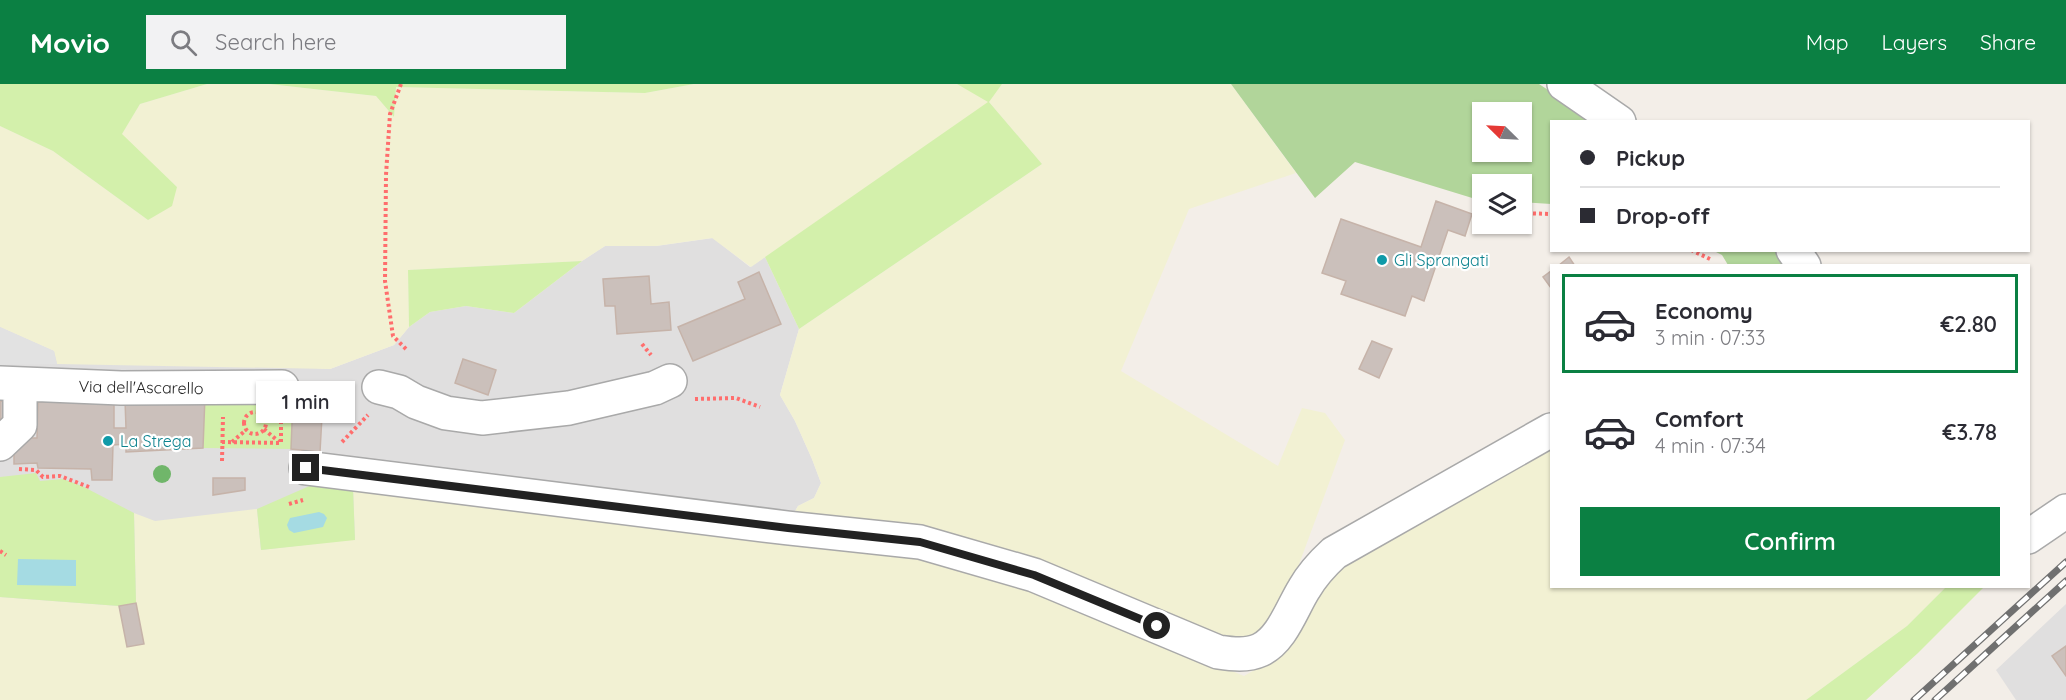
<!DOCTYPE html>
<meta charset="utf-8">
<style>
:root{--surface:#fff;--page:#f2f2f3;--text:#2b2b33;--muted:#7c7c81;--line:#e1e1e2;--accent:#0b8043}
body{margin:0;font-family:Quicksand,sans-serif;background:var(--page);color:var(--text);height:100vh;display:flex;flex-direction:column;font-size:22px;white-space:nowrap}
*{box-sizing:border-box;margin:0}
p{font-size:20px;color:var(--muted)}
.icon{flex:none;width:33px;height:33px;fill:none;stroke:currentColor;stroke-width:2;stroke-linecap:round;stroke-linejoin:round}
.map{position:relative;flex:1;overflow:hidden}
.sheet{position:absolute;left:1550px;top:180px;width:480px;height:324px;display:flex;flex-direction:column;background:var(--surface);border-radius:0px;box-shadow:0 2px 4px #0004}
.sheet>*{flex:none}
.banner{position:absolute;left:1550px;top:36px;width:480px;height:132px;border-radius:0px;box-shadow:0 2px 4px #0004;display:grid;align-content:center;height:132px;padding:0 30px;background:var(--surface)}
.needle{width:39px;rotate:294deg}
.controls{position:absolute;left:1472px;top:18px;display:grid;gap:12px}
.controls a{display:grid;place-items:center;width:60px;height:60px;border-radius:0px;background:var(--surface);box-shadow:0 2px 4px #0004;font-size:30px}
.end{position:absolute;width:27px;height:27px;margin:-14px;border:8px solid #222;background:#fff;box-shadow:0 0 0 3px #fff}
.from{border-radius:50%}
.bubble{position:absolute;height:42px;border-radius:0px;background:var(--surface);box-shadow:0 2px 4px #0004;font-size:20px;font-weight:600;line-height:42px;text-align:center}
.banner b{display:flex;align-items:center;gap:21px;height:57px;font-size:22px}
.banner b+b{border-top:2px solid var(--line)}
.banner i{width:15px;height:15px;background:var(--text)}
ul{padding:10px 0 0;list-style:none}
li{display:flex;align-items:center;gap:18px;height:99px;margin:0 12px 9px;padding:0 18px;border:3px solid transparent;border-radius:0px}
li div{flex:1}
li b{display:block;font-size:22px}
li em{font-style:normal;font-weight:600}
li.active{border-color:var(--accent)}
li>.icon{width:54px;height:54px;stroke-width:1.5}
.action{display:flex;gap:12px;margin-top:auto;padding:12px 30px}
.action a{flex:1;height:69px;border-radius:0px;background:var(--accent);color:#fff;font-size:24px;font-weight:600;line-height:69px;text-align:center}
header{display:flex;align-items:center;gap:36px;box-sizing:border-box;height:84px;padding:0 30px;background:var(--accent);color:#fff}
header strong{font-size:28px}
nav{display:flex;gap:33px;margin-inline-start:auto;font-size:21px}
.search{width:420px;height:54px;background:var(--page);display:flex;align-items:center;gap:15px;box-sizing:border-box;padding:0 21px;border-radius:0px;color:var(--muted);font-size:22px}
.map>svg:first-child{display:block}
.residential{fill:#e0dfdf}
.farmland{fill:#f2f1d3}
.grass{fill:#d3f0ab}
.forest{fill:#b1d59a;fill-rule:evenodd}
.parking{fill:#e2e2e2}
.water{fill:#a5dbe3}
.building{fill:#cbc0bb;stroke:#c6b3a9;stroke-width:1.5}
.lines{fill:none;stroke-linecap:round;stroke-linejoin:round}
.minor-casing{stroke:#a9a9a9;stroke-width:36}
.path{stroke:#ff6e6d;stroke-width:4;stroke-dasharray:3 3;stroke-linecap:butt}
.minor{stroke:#fff;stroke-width:33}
.rail-casing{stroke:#707070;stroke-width:7}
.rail{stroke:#fff;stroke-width:4.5;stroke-dasharray:14;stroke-linecap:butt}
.tree{fill:#70b66a}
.route{stroke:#222;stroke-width:8}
.culture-dot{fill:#0f9aa8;stroke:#fff;stroke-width:2}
.labels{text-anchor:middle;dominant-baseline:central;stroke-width:4.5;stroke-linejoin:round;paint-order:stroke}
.culture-label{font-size:16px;fill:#0d838f;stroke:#fff;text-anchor:start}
.street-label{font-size:16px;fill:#222;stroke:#fff}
</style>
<header>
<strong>Movio</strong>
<div class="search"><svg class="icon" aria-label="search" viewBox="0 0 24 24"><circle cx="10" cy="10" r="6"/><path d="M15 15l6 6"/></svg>Search here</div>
<nav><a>Map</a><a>Layers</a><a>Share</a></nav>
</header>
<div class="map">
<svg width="2066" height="616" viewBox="0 0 2066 616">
<rect width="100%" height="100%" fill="#f3eee8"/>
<path class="residential" d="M713,154l37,29 15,-10 34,72 -19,66 15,26 17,38 9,24 -7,15 -16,8 -4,7 -439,27 -211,104 -17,3 -127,-43v-277l54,24 276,18 64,-24 15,-18 21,-15 36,-6 48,7 68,-52 23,-15h51z
M2066,520v96h-50l-20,-30z"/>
<path class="farmland" d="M207,0h62l107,12 18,21 2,-30 249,6 49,-9h263l31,17 14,-17h229l65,89 -107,36 -68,162 157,95 24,-58 23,5 20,27 -57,154 -33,45 -17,3 -444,-129 4,-7 16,-8 7,-15 -9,-24 -17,-38 -15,-26 19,-66 243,-165 -53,-62 -238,165 -39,-29 -56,8h-51l-23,15 -174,9 1,57 -15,18 -64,24 -273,-5 -3,-13 -54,-24v-201l53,25 95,69 29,-33 -56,-52 19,-31z
M1551,357v145l395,1 -39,39 -101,74h-1806v-103l119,9 8,41 17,-3 -8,-41 -2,-90 21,8 102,-12 4,41 94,-11 -2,-51 446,51 112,19 125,31 208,87 24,-14 71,-102z"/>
<path class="grass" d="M0,0h207l-67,20 -18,30 55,53 -5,19 -24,14 -95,-69 -53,-25z
M269,0h425l-49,9 -249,-6 -2,30 -18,-21z
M957,0h45l-13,18 53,62 -243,165 -34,-72 223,-155z
M582,177l-68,52 -48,-7 -36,6 -21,15 -1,-57z
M293,310l-2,55 -88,-1 2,-52z
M36,389l4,8 23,-2 19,7 52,27 2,90 -17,3 -119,-9v-120z
M314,400l39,4 2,52 -94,10 -4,-41z
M1946,503h38l-66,66 -52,47h-60l101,-74z"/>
<path class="forest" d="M1231,0h308l56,37 -44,1v82l-30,-2v-18h-39v17l-127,-39 -40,36zM1482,28h39v40h-39z
M1714,167h66l9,14h-61l-6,-10z"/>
<path class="parking" d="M0,243l54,24 3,13 -57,1z"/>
<path class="water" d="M319,428l5,2 3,4 -4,9 -29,6 -5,-3 -2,-5 3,-7z
M18,475l58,1v26l-59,-1z"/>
<path class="building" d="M1436,117l36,13 -7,22 -17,-6 -24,71 -12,-5 -7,20 -64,-22 5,-13 -24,-8 19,-54 80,28z
M1569,173l6,9h-17z
M1551,187v17l-8,-11z
M759,188l22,52 -88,37 -15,-34 67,-28 -7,-17z
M649,192l2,28 18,-2 2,28 -54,4 -2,-28h-10l-2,-27z
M1372,257l20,8 -13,29 -20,-9z
M463,275l33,11 -8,25 -33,-12z
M205,312l-2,52 -77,4v-8l-13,1 -1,35h-20l-1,-11 -53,-1 -1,-5 -23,1v-26h23l1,-36 76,-1v27h12l-1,-28z
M293,313l30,1 -3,54 -29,-3z
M0,317l15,1 -2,18 -13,-1z
M213,394h32v12l-32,5z
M136,519l8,41 -17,3 -8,-41z
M2066,562v30l-14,-20z"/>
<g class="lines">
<g class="minor-casing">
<path id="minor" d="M1564,0l55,38
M1793,166l11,16
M0,299l121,5 161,-1
M379,303l20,5 17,10 30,11 36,5 87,-10 86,-20 15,-7
M0,360l20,-19v-40
M306,384l482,60 132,14 114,33 184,77c14,2 29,4 42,-2 22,-10 32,-42 44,-61 8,-14 18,-25 30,-36l217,-123
M2028,453l38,-26"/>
</g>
<path class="path" d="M401,0l-11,30 -4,61 -1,106 8,55 15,15
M1521,129l30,1
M1484,140h2
M1691,166l19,9
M642,260l9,11
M695,315l41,-1 24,9
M244 339a11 11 0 1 1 22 0a11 11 0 1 1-22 0Z
M264,345l15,13
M222,358l59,1v-25
M232,358l14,-12
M342,358l26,-27
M222,377l1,-44
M19,385l17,1 7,7 17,-1 29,11
M289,420l14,-4
M0,467l6,4"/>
<use href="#minor" class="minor"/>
<g class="rail-casing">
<path id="rail" d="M1914,616l152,-138
M1935,616l131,-119"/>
</g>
<use href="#rail" class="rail"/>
</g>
<circle class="tree" cx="162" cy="390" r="9"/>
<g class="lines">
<path class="route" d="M306,384l482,60 132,14 114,33 123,51"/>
</g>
<g class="culture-dot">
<circle cx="1382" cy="176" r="6"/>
<circle cx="108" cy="357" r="6"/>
</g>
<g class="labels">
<g class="culture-label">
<text x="1394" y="176">Gli Sprangati</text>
<text x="120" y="357">La Strega</text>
</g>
<g class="street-label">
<text transform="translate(141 303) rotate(1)">Via dell'Ascarello</text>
</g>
</g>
</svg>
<div class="controls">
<a><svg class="needle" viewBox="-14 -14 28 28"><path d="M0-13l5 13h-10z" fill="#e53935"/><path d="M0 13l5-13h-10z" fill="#7c7c81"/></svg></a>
<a><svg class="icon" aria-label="layers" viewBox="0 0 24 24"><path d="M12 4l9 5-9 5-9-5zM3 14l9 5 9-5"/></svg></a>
</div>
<i class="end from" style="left:1157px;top:542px"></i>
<i class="end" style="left:306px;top:384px"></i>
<div class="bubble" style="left:256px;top:297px;width:99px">1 min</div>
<div class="banner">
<b><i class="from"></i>Pickup</b>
<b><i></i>Drop-off</b>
</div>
<section class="sheet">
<ul>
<li class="active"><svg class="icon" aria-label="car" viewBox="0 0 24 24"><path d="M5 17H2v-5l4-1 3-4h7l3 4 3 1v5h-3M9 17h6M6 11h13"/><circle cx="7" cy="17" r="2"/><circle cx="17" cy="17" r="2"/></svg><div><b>Economy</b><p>3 min · 07:33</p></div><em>€2.80</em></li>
<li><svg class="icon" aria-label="car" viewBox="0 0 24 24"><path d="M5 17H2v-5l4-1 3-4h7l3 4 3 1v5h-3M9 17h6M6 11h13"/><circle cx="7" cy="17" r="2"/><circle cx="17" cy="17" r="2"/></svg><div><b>Comfort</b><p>4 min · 07:34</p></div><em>€3.78</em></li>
</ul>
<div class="action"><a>Confirm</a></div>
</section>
</div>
